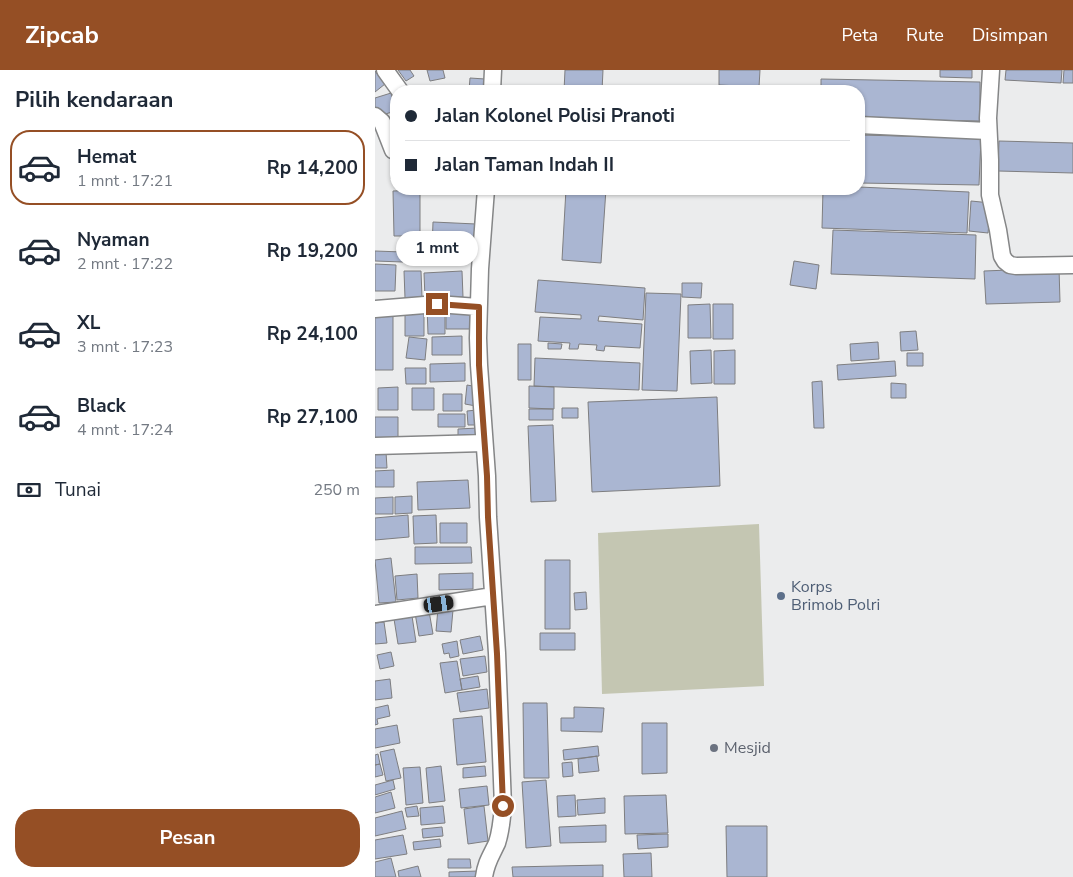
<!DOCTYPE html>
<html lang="id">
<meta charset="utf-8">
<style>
:root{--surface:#fff;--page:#f6f6f7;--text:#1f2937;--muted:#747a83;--line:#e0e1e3;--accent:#954f25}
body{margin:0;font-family:"Nunito Sans",sans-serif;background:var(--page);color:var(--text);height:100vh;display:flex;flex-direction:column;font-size:19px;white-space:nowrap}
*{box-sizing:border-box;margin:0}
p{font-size:16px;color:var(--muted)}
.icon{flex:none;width:28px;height:28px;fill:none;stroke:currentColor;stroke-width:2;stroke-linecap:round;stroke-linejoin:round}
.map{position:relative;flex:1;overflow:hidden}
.panel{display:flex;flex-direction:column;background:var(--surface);width:375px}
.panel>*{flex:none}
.banner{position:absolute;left:15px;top:15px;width:475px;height:110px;border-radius:20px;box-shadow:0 1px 4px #0004;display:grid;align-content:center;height:110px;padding:0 15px;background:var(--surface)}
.end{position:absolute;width:22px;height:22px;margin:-11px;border:6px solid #954f25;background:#fff;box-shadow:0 0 0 2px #fff}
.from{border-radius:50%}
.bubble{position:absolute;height:35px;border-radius:18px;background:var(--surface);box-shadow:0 1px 4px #0004;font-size:16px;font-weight:700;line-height:35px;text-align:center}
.car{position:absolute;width:15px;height:30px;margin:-15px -8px;border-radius:6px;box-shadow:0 0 4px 1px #0007;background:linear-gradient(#222 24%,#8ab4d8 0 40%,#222 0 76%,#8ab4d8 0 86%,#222 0)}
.banner b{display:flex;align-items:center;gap:18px;height:48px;font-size:19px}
.banner b+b{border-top:1px solid var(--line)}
.banner i{width:12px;height:12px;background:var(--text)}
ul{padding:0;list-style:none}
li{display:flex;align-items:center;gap:15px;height:75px;margin:0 10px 8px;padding:0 5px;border:2px solid transparent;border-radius:20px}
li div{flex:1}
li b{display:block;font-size:19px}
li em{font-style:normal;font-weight:700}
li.on{border-color:var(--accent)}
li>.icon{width:45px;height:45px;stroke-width:1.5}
h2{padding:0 15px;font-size:22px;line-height:60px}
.pay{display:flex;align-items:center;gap:12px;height:55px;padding:0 15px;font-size:19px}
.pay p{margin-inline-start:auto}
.action{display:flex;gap:10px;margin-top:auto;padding:10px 15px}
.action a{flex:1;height:58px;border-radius:20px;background:var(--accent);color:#fff;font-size:20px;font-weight:700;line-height:58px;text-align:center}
header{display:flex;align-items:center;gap:30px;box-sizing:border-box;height:70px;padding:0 25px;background:var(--accent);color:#fff}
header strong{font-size:24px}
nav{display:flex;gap:28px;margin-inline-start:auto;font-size:18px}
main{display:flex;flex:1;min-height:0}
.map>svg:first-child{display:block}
.green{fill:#c4c6b2}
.building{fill:#aab6d2;stroke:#7e7e80}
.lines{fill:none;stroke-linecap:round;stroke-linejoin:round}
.minor-casing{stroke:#858687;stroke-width:19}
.minor{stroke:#fff;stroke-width:16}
.route{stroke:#954f25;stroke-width:6}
.service-dot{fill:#5c6f8a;stroke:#ebeced;stroke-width:2}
.worship-dot{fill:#6b7280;stroke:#ebeced;stroke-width:2}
.labels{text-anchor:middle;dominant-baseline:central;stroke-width:4;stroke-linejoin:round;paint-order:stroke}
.service-label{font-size:16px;fill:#4e5e75;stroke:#ebeced;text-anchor:start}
.worship-label{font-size:16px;fill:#5b616d;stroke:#ebeced;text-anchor:start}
</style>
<header>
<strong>Zipcab</strong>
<nav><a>Peta</a><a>Rute</a><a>Disimpan</a></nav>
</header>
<main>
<section class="panel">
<h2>Pilih kendaraan</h2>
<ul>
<li class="on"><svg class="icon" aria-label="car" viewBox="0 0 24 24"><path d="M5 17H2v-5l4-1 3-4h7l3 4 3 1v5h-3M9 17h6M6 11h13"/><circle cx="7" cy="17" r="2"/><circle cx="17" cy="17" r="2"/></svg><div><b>Hemat</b><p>1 mnt · 17:21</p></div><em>Rp 14,200</em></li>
<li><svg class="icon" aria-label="car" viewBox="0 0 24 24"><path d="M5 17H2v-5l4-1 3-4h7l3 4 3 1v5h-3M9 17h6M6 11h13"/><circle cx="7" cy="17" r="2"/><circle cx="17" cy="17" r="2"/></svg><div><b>Nyaman</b><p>2 mnt · 17:22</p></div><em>Rp 19,200</em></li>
<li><svg class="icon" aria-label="car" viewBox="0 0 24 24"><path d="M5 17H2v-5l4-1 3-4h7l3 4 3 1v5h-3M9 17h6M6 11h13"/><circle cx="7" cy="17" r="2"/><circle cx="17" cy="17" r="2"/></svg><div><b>XL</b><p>3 mnt · 17:23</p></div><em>Rp 24,100</em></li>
<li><svg class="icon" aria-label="car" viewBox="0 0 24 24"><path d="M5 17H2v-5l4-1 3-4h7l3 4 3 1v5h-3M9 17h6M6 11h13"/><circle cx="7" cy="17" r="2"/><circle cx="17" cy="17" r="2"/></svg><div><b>Black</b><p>4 mnt · 17:24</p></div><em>Rp 27,100</em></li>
</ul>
<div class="pay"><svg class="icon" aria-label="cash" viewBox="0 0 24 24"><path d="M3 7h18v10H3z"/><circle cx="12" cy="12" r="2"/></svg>Tunai<p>250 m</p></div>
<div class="action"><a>Pesan</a></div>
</section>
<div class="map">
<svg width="698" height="807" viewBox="0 0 698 807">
<rect width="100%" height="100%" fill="#ebeced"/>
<path class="green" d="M384,454l5,162 -162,8 -4,-161z"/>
<path class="building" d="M23,0h12l4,6 -8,5z
M52,0h16l2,8 -15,3z
M190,0h38l-1,21h-38z
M344,0h41l-1,17 -40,-2z
M565,0h32v8l-32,-1z
M631,0h56l-1,13 -56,-3z
M689,0h9v13h-10z
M0,1l10,13 -10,8z
M95,8l15,1 -1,12h-15z
M446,9l159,3v39l-121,-2v-28h-38z
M16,23l5,18 -18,5 -3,-8v-10z
M21,48v8l-10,1 -1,-8z
M484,65l122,3 -2,47 -120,-2z
M624,71l74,2v30l-75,-2z
M21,95v14h-5v-13z
M484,117l110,5 -2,41 -145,-5 1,-39h36z
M191,119h40l-5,74 -39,-3z
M45,120v46h-26l-1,-45z
M596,131l20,2 -3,30 -19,-2z
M58,152l43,2 -1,26 -43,-1z
M458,160l143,5 -1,44 -144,-5z
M0,181l28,1v10l-28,-1z
M419,191l25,4 -3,24 -26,-4z
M0,194l21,1 -1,26h-20z
M684,198l1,34 -74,2 -2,-33z
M29,201h17l1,26 -17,1z
M87,201l1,26 -38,1 -1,-25z
M163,210l107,8 -2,32 -44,-4 -1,5 44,3 -2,24 -35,-2 -1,5 -8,-1 1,-5 -18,-1 -1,5h-9l1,-6 -32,-2 2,-24 41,2v-4l-46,-3z
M307,213h20l-1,15 -19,-1z
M271,223l35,1 -4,97 -35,-1z
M335,234l1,34h-23v-33z
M338,234h20v35h-20z
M52,237h18v27h-17z
M96,240l1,19h-26v-18z
M18,242v58h-18v-57z
M30,243h19v23h-19z
M541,261l2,19 -17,1 -1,-19z
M87,266v19h-30v-18z
M34,267l18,2 -2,21 -19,-2z
M503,272l1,17 -28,2 -1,-17z
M173,273l14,1 -1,5h-13z
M143,274h13v36h-13z
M336,280l1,33 -21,1 -1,-33z
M360,280v34h-21v-33z
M532,283h16v13h-16z
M160,288l105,5 -1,27 -105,-4z
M520,291l1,15 -58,4 -1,-15z
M90,293v18l-35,1v-18z
M30,298h21v16h-20z
M447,311l2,47h-10l-2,-46z
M516,313l15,1v14h-15z
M92,315l11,2 -2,19 -11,-2z
M154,316l25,1v22l-25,-1z
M23,317v23h-20v-22z
M37,318h22v22h-22z
M68,324h19v17h-19z
M342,327l3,89 -128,6 -4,-90z
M187,338h16v10h-16z
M154,339h24v11h-24z
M102,340l1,15h-10l-1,-14z
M63,344h27v13h-27z
M0,347h23v28h-23z
M178,355l3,76 -25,1 -3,-76z
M103,358v14h-20v-13z
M11,382l1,16h-12v-15z
M19,400v17h-19v-16z
M93,410l2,28 -52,2 -1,-28z
M37,426v17l-17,1v-17z
M18,427v17h-18v-16z
M33,445l1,22 -34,3v-22z
M61,445l1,28 -23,1 -1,-28z
M65,453h27v20h-27z
M40,477h56l1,16 -57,1z
M16,488l5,44 -17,1 -4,-43z
M170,490h25v69h-25z
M98,503v16l-34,1v-16z
M42,504l1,24 -21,2 -2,-24z
M211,522l1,17 -12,1 -1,-17z
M63,538l15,2 -2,22 -15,-1z
M54,541l4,23 -14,2 -4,-23z
M37,546l4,26 -18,2 -4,-25z
M9,552l3,21 -12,1v-21z
M165,563h35v17h-35z
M105,566l3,14 -20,4 -3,-14z
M82,571l2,15 -9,2 -1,-5 -5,1 -2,-10z
M16,582l3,14 -14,3 -3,-14z
M110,586l2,16 -24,4 -3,-17z
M82,591l5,29 -17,3 -5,-30z
M103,606l2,11 -18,3 -2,-11z
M15,609l2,19 -17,2v-19z
M112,619l2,19 -29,4 -3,-19z
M148,633h24l2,75h-25z
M13,635l2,11 -13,3 1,5 -3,1v-17z
M199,637l30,1 -2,24 -41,-1v-13h13z
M107,646l4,46 -29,3 -4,-46z
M267,653h25v50l-25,1z
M22,655l3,18 -25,5v-19z
M223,676l1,10 -35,4 -1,-10z
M19,679l7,29 -15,3 -6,-29z
M3,684l2,10 -5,1v-10z
M222,686l2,15 -20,2 -1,-14z
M197,692l1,14 -10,1 -1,-14z
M5,694l3,11 -8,2v-12z
M66,696l4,35 -16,2 -3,-35z
M110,696l1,10 -23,2v-10z
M45,697l3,36 -17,2 -3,-37z
M18,710l2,9 -20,6v-10z
M171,710l5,66 -25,2 -4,-66z
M112,716l2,19 -28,3 -2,-19z
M16,722l4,16 -20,5v-16z
M200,725l1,21 -18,1 -1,-21z
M291,725l2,38 -43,1 -1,-38z
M230,728v15l-27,2 -1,-15z
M42,736l2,10 -12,1 -2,-9z
M68,736l2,17 -24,2 -1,-17z
M109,736l4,35 -20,3 -4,-35z
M27,741l4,18 -31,7v-18z
M231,755v17l-46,1 -1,-16z
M351,756h41v51h-40z
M67,757l1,9 -20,2 -1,-9z
M293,764v13l-30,2 -1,-14z
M28,765l4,19 -32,5v-19z
M65,769l1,8 -27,3 -1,-8z
M276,783l1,24h-28l-1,-23z
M16,788l5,19h-21v-15z
M73,789h22l1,9h-23z
M228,795v12h-90l-1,-10z
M43,796l3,11h-22l-1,-6z
M103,801v6h-29v-5z"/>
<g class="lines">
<g class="minor-casing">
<path id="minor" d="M10,0l15,21
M616,0l-3,48 2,42v35l8,35 4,26 3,5 5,4 6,1 57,-1
M117,21l1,-21
M0,46l7,6 11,28h3
M484,55l129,6
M0,239l62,-5 41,3
M0,376l109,-3
M0,544l118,-18
M109,807c2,-15 7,-21 13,-34 4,-12 5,-24 6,-37l-6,-153 -9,-136 -1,-41 -8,-111 -1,-27 2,-69 6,-80"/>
</g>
<use href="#minor" class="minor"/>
</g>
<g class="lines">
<path class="route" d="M62,234l42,3v58l8,111 1,41 9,137 6,152"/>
</g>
<circle class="service-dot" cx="406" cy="526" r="5"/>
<circle class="worship-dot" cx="339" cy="678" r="5"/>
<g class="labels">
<g class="service-label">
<text x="416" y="517">Korps<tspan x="416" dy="18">Brimob Polri</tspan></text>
</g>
<g class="worship-label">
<text x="349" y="678">Mesjid</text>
</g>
</g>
</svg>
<i class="end from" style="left:128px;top:736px"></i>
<i class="end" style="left:62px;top:234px"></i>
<div class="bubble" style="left:21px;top:161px;width:82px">1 mnt</div>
<i class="car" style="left:64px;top:534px;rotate:82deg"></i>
<div class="banner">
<b><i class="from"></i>Jalan Kolonel Polisi Pranoti</b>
<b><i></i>Jalan Taman Indah II</b>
</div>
</div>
</main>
